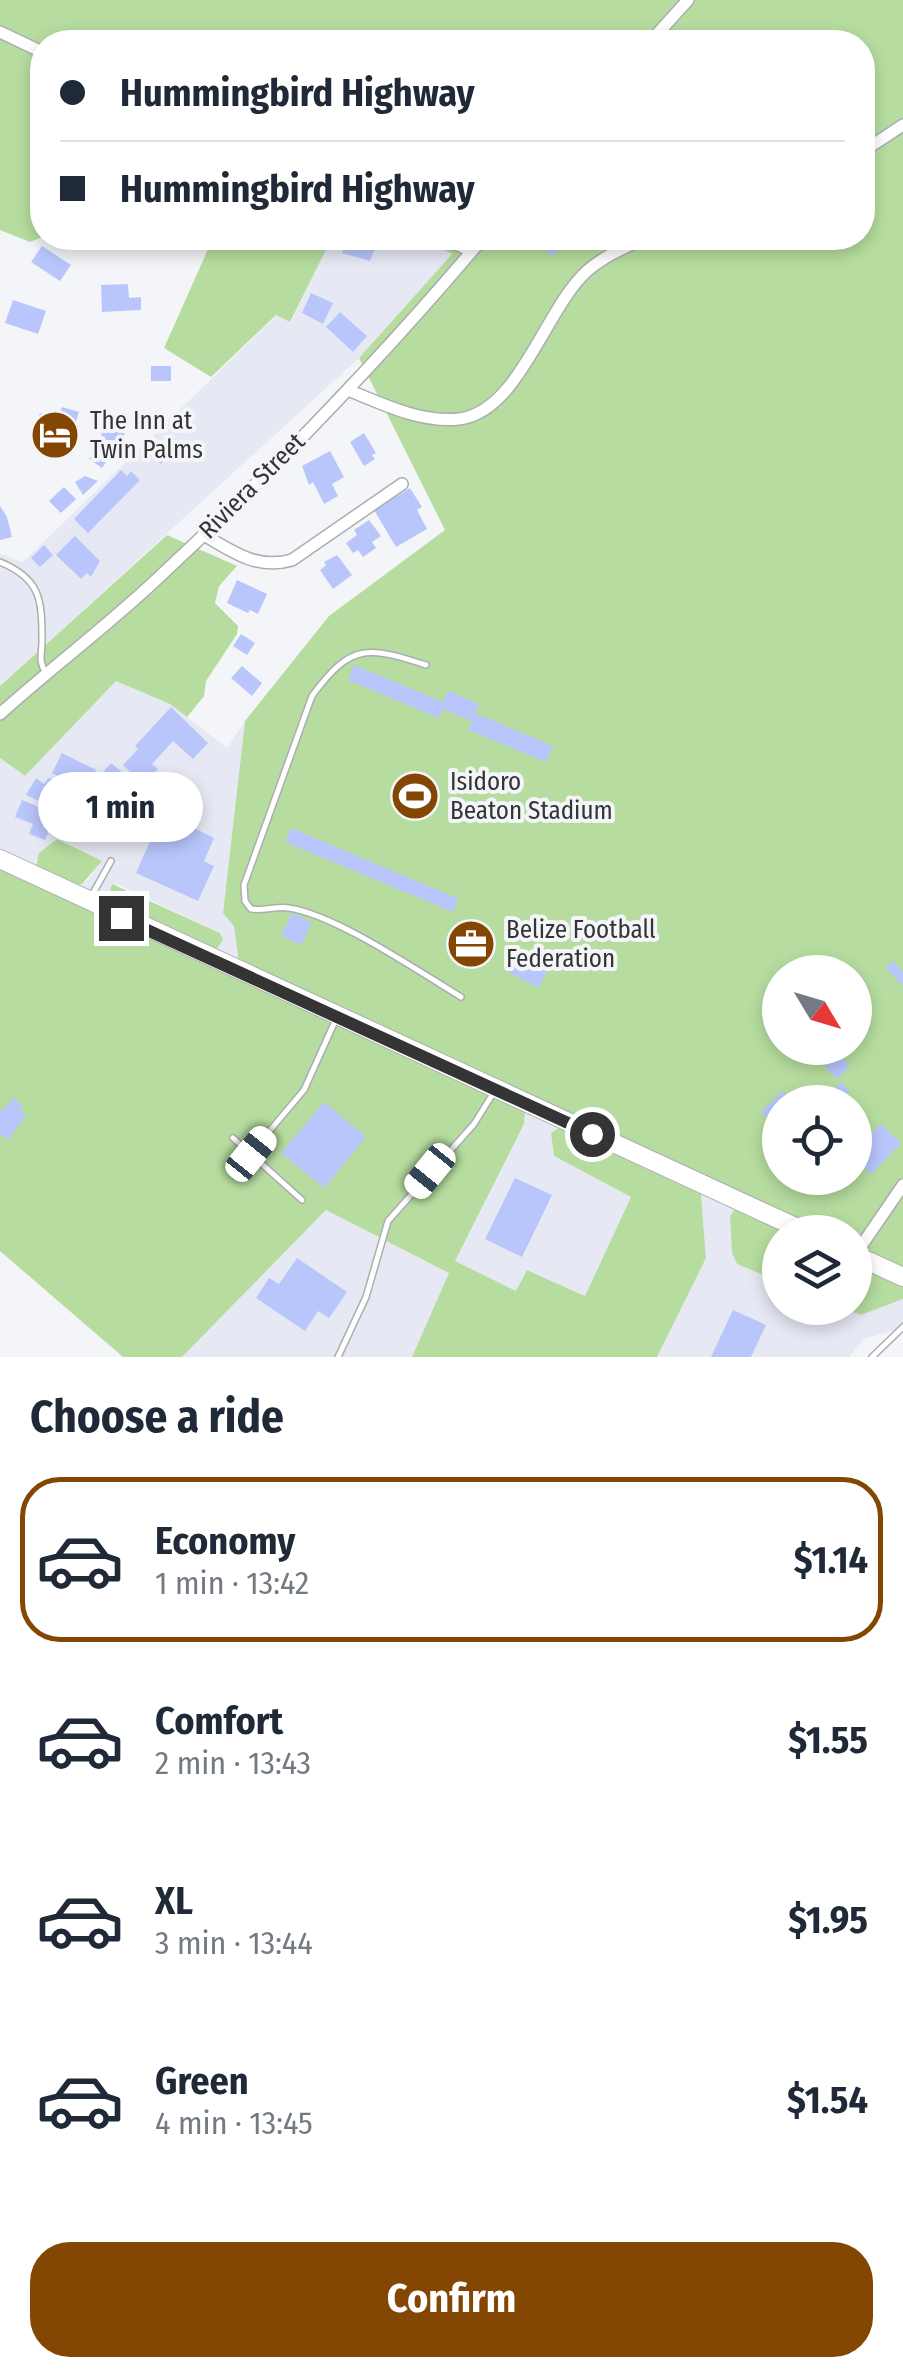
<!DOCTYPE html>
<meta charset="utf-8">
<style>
:root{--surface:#fff;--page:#f2f2f3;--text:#1f2937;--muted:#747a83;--line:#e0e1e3;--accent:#834603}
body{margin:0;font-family:"Fira Sans Condensed",sans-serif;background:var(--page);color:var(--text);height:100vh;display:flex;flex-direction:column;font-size:38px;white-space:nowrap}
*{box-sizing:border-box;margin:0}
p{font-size:32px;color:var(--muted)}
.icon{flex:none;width:55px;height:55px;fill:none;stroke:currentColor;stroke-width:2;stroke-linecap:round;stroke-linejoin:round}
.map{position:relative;height:1357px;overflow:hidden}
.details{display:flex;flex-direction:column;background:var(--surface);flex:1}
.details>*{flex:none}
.guide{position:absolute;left:30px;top:30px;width:845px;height:220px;border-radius:40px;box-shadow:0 5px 15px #0003;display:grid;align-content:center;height:220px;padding:0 30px;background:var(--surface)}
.needle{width:65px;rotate:128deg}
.buttons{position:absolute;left:762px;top:955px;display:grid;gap:20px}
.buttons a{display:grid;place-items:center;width:110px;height:110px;border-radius:50%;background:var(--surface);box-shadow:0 5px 15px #0003;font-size:50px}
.end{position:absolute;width:45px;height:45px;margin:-22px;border:12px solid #343435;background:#fff;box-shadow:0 0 0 5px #fff}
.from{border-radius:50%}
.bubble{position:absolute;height:70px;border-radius:35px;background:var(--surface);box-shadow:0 5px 15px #0003;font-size:32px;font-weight:700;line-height:70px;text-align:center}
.car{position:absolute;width:30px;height:60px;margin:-30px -15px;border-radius:12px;box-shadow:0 0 8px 2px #0007;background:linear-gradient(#fff 24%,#345 0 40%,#fff 0 76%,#345 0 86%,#fff 0)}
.guide b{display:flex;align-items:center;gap:35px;height:95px;font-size:38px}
.guide b+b{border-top:2px solid var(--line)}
.guide i{width:25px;height:25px;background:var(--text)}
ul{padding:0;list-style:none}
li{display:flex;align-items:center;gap:30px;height:165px;margin:0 20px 15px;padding:0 10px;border:5px solid transparent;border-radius:40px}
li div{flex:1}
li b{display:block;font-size:38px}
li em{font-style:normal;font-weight:700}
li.on{border-color:var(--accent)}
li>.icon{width:90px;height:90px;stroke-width:1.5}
h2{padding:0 30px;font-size:45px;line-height:120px}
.action{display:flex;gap:20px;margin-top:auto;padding:20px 30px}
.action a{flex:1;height:115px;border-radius:40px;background:var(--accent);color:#fff;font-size:40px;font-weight:700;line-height:115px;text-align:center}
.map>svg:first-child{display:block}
.built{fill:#e6e9f4}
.green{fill:#b6dd9f;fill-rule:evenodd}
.building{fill:#b9c6fc}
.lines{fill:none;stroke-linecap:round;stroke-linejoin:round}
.service-casing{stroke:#acadb0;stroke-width:8}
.minor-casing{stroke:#acadb0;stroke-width:14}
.primary-casing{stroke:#acadb0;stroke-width:20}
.service{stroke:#fff;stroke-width:5}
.minor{stroke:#fff;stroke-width:11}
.primary{stroke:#fff;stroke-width:18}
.route{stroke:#343435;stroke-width:12}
.labels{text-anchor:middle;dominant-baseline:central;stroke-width:8;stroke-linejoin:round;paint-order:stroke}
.poi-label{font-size:25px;fill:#343435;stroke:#f4f5f8;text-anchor:start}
.street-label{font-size:25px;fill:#343435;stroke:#f4f5f8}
</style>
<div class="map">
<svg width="903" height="1357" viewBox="0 0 903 1357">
<rect width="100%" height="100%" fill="#f4f5f8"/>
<path class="built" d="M332,238h88l33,15 -94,105 -359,328v-132l23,8 254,-247 14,7z
M116,680l54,24 57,44 18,-27 -22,191 11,13 5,38 -25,-11 8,-16 -2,-3 -103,-49 -10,16 -28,-14 10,-7 12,-18 -43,-22 -22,21v6l-36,-18v-90l25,18z
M525,1112l34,16 -8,5 3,23 77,41 -46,99 -57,-26 -11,21 -63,-29 70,-138z
M701,1194l34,15 -5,7 2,37 5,11 43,18v26h62l19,7 42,-16v29l-39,11 -15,18h-192l49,-99z
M326,1210l124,63 -38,84h-230z"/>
<path class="green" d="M0,0h903v1268l-48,-22v-14h-30l-586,-269 -5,-37 -11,-13 22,-192 84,-105 116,-86 -86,-172 93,-104 -32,-16h442v-196h-820v195l-12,5 -30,-12zM780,972h75v76h-75zM780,1102h75v76h-75z
M213,238h119l-42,84 -14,-7 -65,62 -47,-29z
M167,535l70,31 -18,20 -4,17 23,23 -1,8 -31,47 -2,15 -17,21 -17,-13 -54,-23 -91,95 -25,-18v-72z
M57,839l45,22 -20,23 -4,1 -42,-19 3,-13z
M0,868l525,244 -1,12 -69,137 61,30 11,-21 58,26 46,-99 -77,-41 -3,-23 8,-5 142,66 5,64 -49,99h-245l37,-84 -123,-63 -144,147h-59l-123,-106z
M112,884l108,49 3,7 -9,12 -107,-52z
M735,1209l50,23h-5v50l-43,-18 -5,-11 -2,-37z
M855,1265l48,22v12l-42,16 -19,-7h13z"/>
<path class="building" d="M348,238h26l-1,3 4,2 -7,18 -28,-8z
M545,238l20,3 -12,15 -14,-10z
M42,246l29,19 -11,16 -29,-19z
M128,284l1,14 12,-1v13l-39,2 -1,-27z
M311,293l22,10 -10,21 -21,-11z
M13,300l33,11 -8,23 -33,-11z
M340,312l27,24 -14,16 -27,-25z
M151,366h20v15h-20z
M62,407l17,5 -14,45 -18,-5 2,-6 -13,-4 5,-14 -6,-3 5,-12 18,6z
M103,418l22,16 -23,34 -13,-9 12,-17z
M364,433l12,20 -4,2 3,4 -11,7 -14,-24z
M162,440l12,10 -13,14 -11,-9z
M330,451l14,26 -12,7 6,12 -14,8 -11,-22 -4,3 -7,-19z
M121,470l6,6 4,-5 9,9 -52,53 -14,-14z
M85,476l13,5 -15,14 -8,-13z
M64,487l12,12 -15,14 -12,-12z
M410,488l12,19 -5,3 10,19 -31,18 -22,-37z
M0,506l7,11 5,20 -12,3z
M369,520l12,16 -9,6 4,6 -13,9 -5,-7 -5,3 -7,-10 11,-8 -3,-5z
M75,536l25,25 -9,16 -4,-4 -6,6 -25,-24z
M44,545l9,10 -13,12 -9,-9z
M337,555l15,20 -19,14 -13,-19 6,-5 -2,-3z
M237,580l30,14 -9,20 -8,-4 -2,3 -21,-10z
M241,634l14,9 -8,12 -14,-9z
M354,665l89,37 5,-11 31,13 -4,9 78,33 -7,16 -78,-32 4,-9 -29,-12 -4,9 -91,-38z
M242,666l20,17 -10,13 -21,-18z
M171,707l37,36 -15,16 -20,-18 -21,23 6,5 -15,15 -20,-19 15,-16 -3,-3z
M62,753l34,17 -10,20 -34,-17z
M111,763l25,21 -39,45 -9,-8 -5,6 -7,-7 5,-5 -9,-7z
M36,778l8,6 5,-6 15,9 -10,10 3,1 12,-11 6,6 -8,12 6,4 -4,6 -43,-20z
M22,800l34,14 -11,26 -16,-6 4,-10 -18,-7z
M163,812l51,26 -10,23 10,5 -16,35 -62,-28z
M291,828l168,71 -6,13 -168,-70z
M292,913l20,10 -11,22 -20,-9z
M460,923l34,17 -12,24 -35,-16z
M513,949l35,18 -9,21 -35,-18z
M893,961l10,11v14l-17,-18z
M816,1048h16l18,18 -13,13 -26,-27z
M841,1082l9,9 -13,11h-17z
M783,1091l11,11h-14v12l-9,8 -10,-10z
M13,1098l10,8 -3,4 6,5 -18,25 -8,-6v-25l3,2z
M324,1102l42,35 -42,51 -43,-35z
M881,1124l20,19 -30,31 -16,-15v-22l5,-5 6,6z
M515,1178l37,17 -30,62 -37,-18z
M297,1258l50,34 -18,26 -11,-7 -13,20 -49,-33 13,-20 10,6z
M733,1310l33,15 -15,32h-40z"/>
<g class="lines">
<g class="service-casing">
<path id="service" d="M0,562c41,17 42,38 42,79 0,13 -4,21 4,32
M426,665c-59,-19 -75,-22 -114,31l-68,189 1,16 6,8c13,2 25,-3 38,-1 47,7 129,63 172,89
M92,895l19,-34
M233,1138l69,62
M251,1153l53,-63 32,-71
M338,1357l28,-60 22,-76 86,-97 20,-32
M872,1357l31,-30"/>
</g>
<g class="minor-casing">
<path id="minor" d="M0,32l42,20
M650,42l38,-42
M862,152l41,-27
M442,238l30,13
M348,390c34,14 73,33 111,29 60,-7 86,-110 128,-148 17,-15 39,-25 60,-33
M204,535c29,17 53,35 88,25l110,-76
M0,714c51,-46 106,-87 156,-134 116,-108 226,-222 327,-342
M855,1255l48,-70"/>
</g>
<g class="primary-casing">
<path id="primary" d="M0,859l806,373
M855,1255l48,22"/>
</g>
<use href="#service" class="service"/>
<use href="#minor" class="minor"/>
<use href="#primary" class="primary"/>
</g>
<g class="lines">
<path class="route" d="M121,918l471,216"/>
</g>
<defs>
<g id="hotel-disc" transform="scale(2.5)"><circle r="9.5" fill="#834603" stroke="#f4f5f8"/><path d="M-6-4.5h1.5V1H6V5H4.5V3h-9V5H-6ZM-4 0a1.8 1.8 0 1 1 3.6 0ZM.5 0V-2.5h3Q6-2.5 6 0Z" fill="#fff"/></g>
<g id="stadium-disc" transform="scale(2.5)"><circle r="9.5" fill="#834603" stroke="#f4f5f8"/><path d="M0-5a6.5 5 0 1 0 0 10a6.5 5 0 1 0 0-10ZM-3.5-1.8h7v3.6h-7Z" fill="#fff"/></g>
<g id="office-disc" transform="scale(2.5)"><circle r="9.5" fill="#834603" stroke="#f4f5f8"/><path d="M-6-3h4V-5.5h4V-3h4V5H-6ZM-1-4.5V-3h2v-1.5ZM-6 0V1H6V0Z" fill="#fff"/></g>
</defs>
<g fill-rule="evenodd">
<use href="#hotel-disc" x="55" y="435"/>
<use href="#stadium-disc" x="415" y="796"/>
<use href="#office-disc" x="471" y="944"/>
</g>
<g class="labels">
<g class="poi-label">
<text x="90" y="421">The Inn at<tspan x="90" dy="29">Twin Palms</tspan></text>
<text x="450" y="782">Isidoro<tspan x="450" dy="29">Beaton Stadium</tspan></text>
<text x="506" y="930">Belize Football<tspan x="506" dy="29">Federation</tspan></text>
</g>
<g class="street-label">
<text transform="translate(252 486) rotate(-45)">Riviera Street</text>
</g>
</g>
</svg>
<div class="buttons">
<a><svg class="needle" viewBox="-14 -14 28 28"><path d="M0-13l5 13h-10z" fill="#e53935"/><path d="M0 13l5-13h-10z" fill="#747a83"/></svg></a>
<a><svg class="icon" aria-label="locate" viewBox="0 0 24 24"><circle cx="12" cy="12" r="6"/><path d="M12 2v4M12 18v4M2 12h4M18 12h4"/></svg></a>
<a><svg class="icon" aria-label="layers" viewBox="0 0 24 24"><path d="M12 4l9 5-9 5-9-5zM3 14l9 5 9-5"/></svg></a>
</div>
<i class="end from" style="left:592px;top:1134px"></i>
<i class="end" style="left:121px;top:918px"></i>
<div class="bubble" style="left:38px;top:772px;width:165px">1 min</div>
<i class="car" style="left:251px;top:1154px;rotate:39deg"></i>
<i class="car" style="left:430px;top:1171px;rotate:219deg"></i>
<div class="guide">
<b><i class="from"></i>Hummingbird Highway</b>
<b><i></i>Hummingbird Highway</b>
</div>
</div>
<section class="details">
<h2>Choose a ride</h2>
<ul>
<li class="on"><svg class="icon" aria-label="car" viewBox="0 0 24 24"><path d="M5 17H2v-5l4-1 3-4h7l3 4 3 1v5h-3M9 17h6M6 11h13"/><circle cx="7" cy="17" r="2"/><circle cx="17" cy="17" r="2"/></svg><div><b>Economy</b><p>1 min · 13:42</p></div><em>$1.14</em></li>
<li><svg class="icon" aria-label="car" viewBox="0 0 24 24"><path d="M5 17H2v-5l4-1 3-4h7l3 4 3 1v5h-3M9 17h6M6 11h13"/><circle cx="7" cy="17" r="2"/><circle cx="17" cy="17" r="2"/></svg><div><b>Comfort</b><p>2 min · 13:43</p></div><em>$1.55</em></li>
<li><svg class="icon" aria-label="car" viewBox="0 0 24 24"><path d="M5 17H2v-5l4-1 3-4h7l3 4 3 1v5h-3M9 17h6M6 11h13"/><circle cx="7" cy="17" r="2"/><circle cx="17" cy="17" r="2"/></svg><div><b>XL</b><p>3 min · 13:44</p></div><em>$1.95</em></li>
<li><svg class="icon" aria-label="car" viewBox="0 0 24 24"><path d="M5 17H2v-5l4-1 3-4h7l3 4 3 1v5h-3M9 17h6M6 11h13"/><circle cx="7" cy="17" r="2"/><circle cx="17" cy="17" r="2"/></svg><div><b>Green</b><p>4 min · 13:45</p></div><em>$1.54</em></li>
</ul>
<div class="action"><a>Confirm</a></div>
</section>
